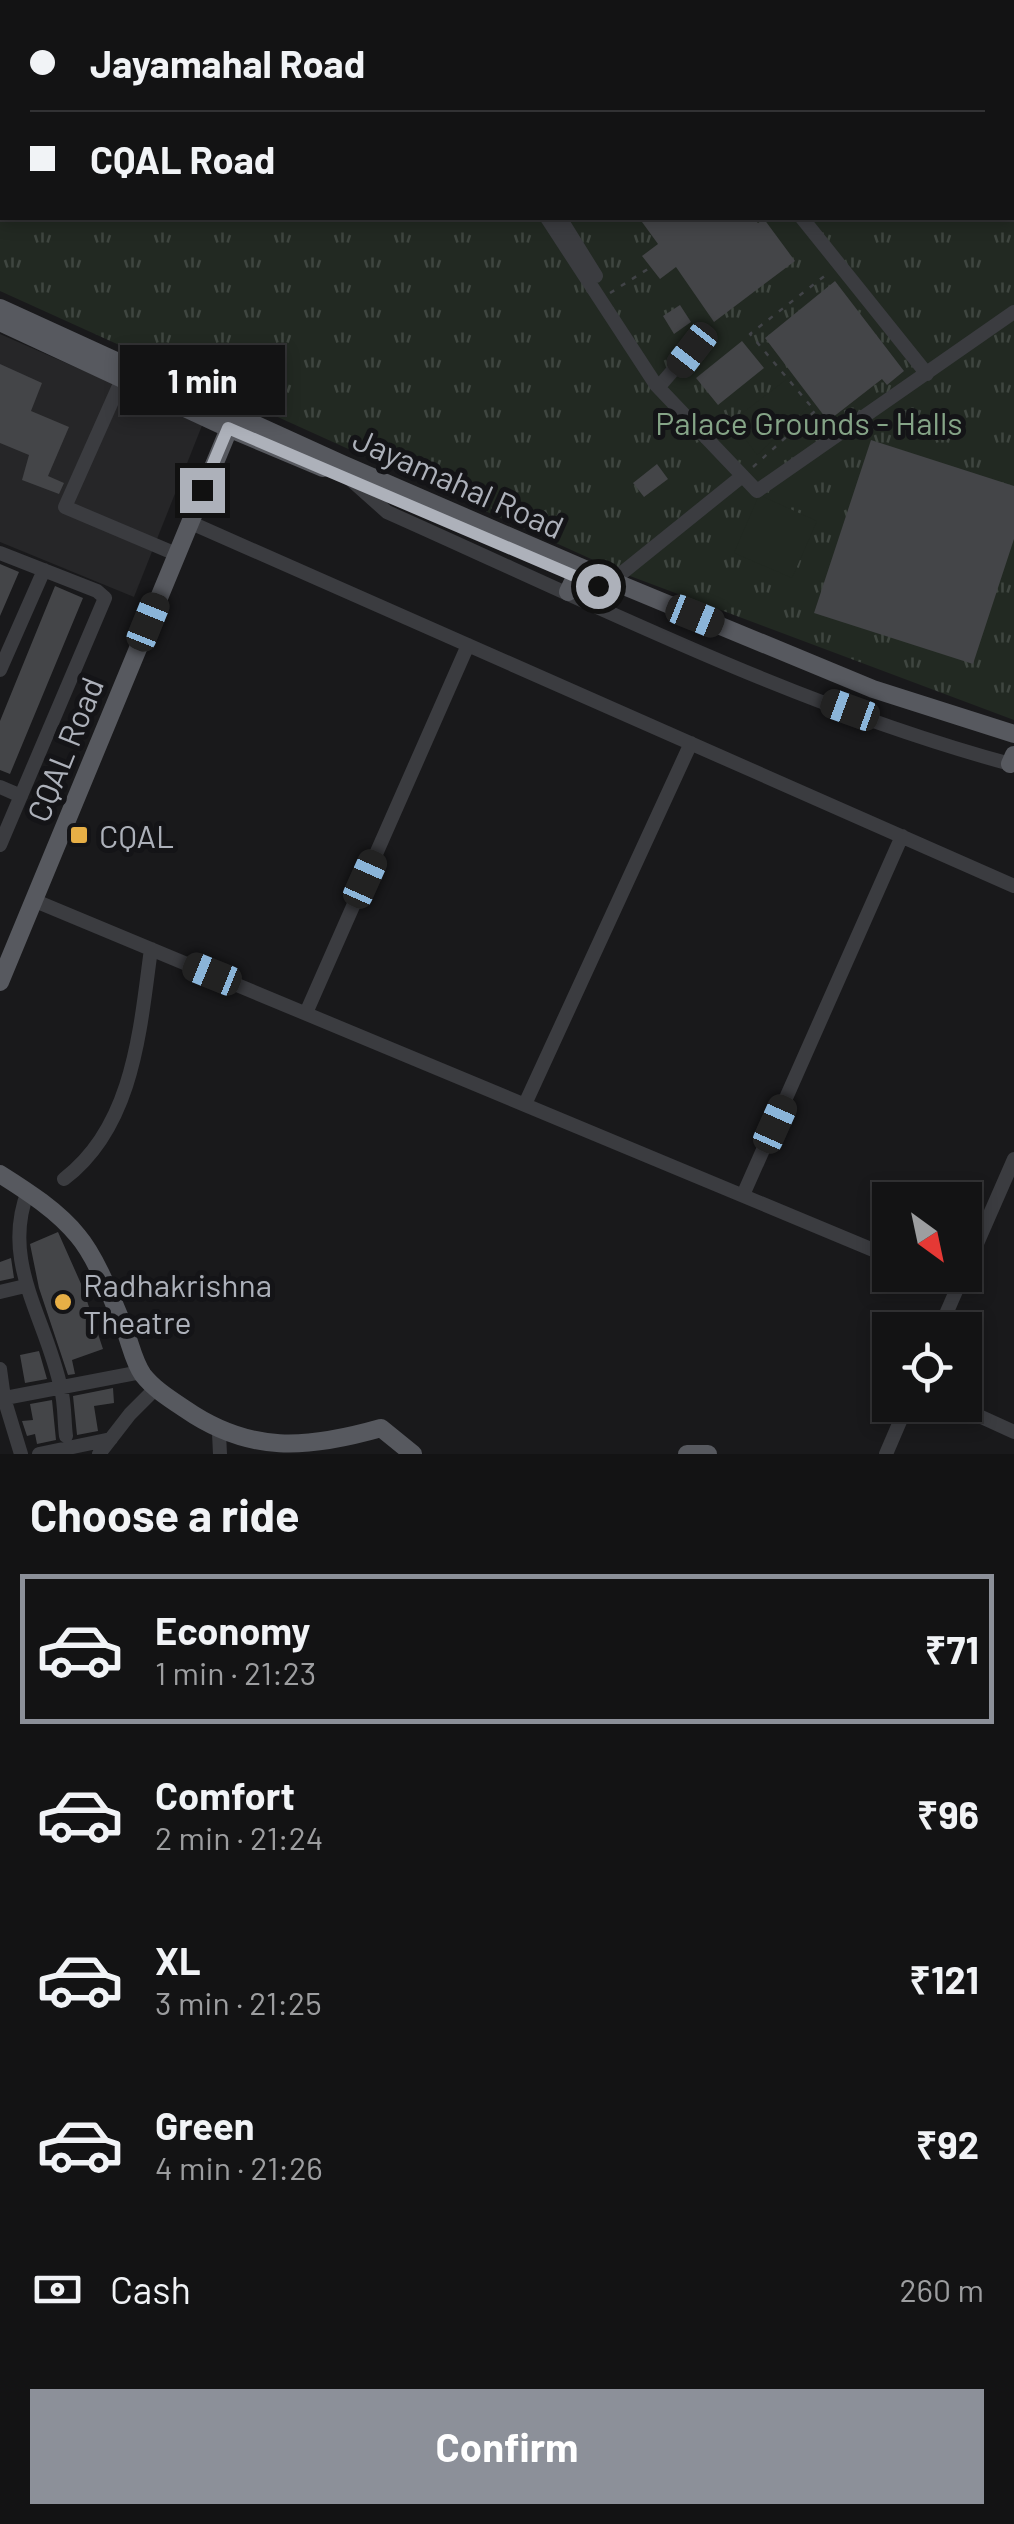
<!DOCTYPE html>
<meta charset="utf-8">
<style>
:root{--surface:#131314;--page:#202022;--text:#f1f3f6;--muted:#9d9ea0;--line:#323234;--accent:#8c9099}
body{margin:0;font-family:Barlow,sans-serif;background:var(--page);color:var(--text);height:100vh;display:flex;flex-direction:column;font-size:38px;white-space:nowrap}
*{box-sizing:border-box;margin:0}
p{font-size:32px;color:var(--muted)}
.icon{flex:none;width:55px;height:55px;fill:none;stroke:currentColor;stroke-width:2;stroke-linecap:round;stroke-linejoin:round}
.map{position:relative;height:1454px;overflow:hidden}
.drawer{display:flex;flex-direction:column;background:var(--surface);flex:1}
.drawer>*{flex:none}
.banner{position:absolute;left:0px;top:0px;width:1015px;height:220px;box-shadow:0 5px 15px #0003,0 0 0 2px var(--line);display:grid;align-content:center;height:220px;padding:0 30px;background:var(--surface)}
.needle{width:65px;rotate:147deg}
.tools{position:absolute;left:872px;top:1182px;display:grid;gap:20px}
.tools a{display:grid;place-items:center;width:110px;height:110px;border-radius:0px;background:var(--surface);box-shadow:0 5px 15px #0003,0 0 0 2px var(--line);font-size:50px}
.end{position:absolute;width:45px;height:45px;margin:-22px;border:12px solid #adb1ba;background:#111;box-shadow:0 0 0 5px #111}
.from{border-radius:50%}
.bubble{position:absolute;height:70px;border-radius:0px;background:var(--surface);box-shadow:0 5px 15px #0003,0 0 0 2px var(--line);font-size:32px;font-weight:700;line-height:70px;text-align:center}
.car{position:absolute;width:30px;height:60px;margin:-30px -15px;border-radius:12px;box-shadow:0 0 8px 2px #0007;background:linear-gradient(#222 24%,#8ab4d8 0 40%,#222 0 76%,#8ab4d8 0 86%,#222 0)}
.banner b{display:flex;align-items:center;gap:35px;height:95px;font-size:38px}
.banner b+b{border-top:2px solid var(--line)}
.banner i{width:25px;height:25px;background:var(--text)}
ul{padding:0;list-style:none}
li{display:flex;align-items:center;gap:30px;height:150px;margin:0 20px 15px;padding:0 10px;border:5px solid transparent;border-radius:0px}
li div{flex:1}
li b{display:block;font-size:38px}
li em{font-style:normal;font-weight:700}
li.on{border-color:var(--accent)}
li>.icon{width:90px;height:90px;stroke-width:1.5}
h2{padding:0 30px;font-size:45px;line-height:120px}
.pay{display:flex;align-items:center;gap:25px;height:110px;padding:0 30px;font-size:38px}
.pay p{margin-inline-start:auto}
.primary-button{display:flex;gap:20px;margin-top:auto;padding:20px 30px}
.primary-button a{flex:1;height:115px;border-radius:0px;background:var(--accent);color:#fff;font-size:40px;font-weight:700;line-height:115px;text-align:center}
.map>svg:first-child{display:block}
.built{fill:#262628}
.park{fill:url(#park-tufts);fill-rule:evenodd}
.garden{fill:#222922}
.building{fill:#444548}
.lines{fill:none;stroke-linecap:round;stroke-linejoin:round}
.path{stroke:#414347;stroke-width:2.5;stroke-dasharray:5 8;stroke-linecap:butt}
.minor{stroke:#3b3c40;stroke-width:14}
.major{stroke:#57595f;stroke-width:18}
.route{stroke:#adb1ba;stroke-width:12}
.poi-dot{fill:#e7af46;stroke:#141417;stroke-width:4}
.labels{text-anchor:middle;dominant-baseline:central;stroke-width:10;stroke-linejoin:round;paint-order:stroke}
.park-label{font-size:32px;fill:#85a487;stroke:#141417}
.street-label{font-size:32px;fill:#adb1ba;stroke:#141417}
.poi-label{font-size:32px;fill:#adb1ba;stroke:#141417;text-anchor:start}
</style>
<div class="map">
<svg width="1014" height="1454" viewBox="0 0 1014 1454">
<defs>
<pattern id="park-tufts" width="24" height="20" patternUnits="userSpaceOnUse" patternTransform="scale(2.5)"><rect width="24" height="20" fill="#222922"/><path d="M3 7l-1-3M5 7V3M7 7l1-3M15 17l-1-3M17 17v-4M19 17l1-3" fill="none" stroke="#3f4640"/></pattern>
</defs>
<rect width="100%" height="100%" fill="#19191b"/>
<path class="built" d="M0,334l203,89 -69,174 -134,-55z"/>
<path class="park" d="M0,0h1014v720l-392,-147 -622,-282zM2,2h1010v216h-1010z"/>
<path class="garden" d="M791,376l21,27 -55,52 -25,-34z
M759,495l58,26 -25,57 -58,-25z"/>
<path class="building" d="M647,218h106l5,5 6,-4 31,42 -81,61 -38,-55 -16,12 -18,-23 16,-12 -16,-22z
M835,281l69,90 -17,14 -5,-6 -54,42 -63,-83z
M680,305l11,17 -17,12 -11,-18z
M742,341l22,27 -46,37 -22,-27z
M0,364l42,19 -11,28 38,16 -21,49 16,7 -5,11 -37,-14 7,-25 -29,-12z
M871,440l143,46v53l-41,125 -159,-51z
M657,464l11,15 -24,18 -11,-14z
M0,564l19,8 -19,44z
M55,586l28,12 -73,176 -10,-4v-49z
M58,1232l24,54 21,63 -31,11 3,14 -7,1 -29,-87 -9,-44z
M11,1258l3,20 -14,3v-19z
M39,1351l8,28 -22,4 -5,-28z
M113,1388l1,15 -20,3 4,25 -21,4 -4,-39z
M52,1400l4,40 -19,4 -2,-10 -8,2 -5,-15 11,-1 -3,-16z"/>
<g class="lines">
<path class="path" d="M610,293l41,-26
M753,467l62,-56 -65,-77 77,-60"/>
<path class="minor" d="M1000,0l2,2
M858,2l4,-2
M875,2l3,-2
M1012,17l2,2
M547,218l109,167 101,106 257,-179
M560,218l36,58
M802,218l125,156
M122,379l-57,128 111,47
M663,382l42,-49
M350,479l37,33c205,91 410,195 627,253
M189,522l825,364
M0,553l97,38 8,7 -105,247
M612,581l129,-104
M0,670l44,-100
M0,787l21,9
M33,900l857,357
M306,1013l162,-368
M525,1104l166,-361
M64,1179c70,-53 76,-150 87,-230
M28,1191c-28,72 19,128 33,198 4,15 3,32 5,47
M743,1195l159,-359
M965,1271l49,-112
M934,1275l25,10
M0,1292l21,-5
M939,1330l24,-55
M0,1369l4,29 17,56
M0,1399l141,-27
M955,1405l59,27
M219,1433l1,21
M39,1454l72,-15
M99,1454l31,-40 26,-26
M886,1454l21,-49"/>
<path class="major" d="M0,308l342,156 282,122 249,103 141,45
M0,322l228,106 95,40
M568,592l12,-25
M1010,764l4,-9
M0,982l233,-563
M0,1174c27,17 58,37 78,62 18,21 34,63 45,89 7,16 10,36 20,50 11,14 27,24 42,34 65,45 122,40 196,19l32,26
M687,1454h21"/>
</g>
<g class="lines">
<path class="route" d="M202,490l26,-62 370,158"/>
</g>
<g class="poi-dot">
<rect x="69" y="825" width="20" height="20" rx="5"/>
<circle cx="63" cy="1302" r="10"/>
</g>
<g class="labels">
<g class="park-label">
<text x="809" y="422">Palace Grounds - Halls</text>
</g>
<g class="street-label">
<text transform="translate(459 482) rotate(24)">Jayamahal Road</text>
<text transform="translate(64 749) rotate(-68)">CQAL Road</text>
</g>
<g class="poi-label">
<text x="99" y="835">CQAL</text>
<text x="83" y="1284">Radhakrishna<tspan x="83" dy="37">Theatre</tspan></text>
</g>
</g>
</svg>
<div class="tools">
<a><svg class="needle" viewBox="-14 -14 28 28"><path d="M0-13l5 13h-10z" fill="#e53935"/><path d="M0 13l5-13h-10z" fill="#9d9ea0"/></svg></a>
<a><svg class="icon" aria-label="locate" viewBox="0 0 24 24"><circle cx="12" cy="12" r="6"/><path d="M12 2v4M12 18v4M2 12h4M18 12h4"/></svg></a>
</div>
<i class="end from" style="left:598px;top:586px"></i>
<i class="end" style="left:202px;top:490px"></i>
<div class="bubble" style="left:120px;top:345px;width:165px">1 min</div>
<i class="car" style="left:692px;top:350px;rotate:218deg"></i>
<i class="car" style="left:695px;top:616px;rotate:112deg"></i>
<i class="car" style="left:148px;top:622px;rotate:22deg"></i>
<i class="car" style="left:850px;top:710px;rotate:290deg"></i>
<i class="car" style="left:365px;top:879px;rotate:24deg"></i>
<i class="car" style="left:212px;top:974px;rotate:292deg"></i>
<i class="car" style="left:775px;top:1124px;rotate:24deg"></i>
<div class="banner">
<b><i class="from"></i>Jayamahal Road</b>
<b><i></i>CQAL Road</b>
</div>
</div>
<section class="drawer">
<h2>Choose a ride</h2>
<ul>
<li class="on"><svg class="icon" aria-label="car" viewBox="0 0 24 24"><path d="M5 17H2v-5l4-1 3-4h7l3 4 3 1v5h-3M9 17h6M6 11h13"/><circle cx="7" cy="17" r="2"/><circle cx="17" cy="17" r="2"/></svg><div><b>Economy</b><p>1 min · 21:23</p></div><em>₹71</em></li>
<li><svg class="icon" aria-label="car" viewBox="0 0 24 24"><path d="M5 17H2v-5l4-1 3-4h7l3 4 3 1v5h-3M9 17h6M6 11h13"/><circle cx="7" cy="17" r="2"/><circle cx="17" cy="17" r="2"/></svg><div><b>Comfort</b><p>2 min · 21:24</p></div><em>₹96</em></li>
<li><svg class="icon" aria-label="car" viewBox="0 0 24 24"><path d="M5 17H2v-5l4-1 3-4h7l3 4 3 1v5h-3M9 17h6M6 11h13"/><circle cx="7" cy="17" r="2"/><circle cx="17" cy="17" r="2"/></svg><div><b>XL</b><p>3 min · 21:25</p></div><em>₹121</em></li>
<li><svg class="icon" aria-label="car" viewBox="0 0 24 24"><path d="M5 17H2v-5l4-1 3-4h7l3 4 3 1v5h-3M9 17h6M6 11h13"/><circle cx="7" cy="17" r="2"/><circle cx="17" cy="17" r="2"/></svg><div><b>Green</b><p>4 min · 21:26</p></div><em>₹92</em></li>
</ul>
<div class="pay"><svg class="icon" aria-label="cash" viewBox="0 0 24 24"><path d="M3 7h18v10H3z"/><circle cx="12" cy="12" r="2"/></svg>Cash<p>260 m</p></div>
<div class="primary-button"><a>Confirm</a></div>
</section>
